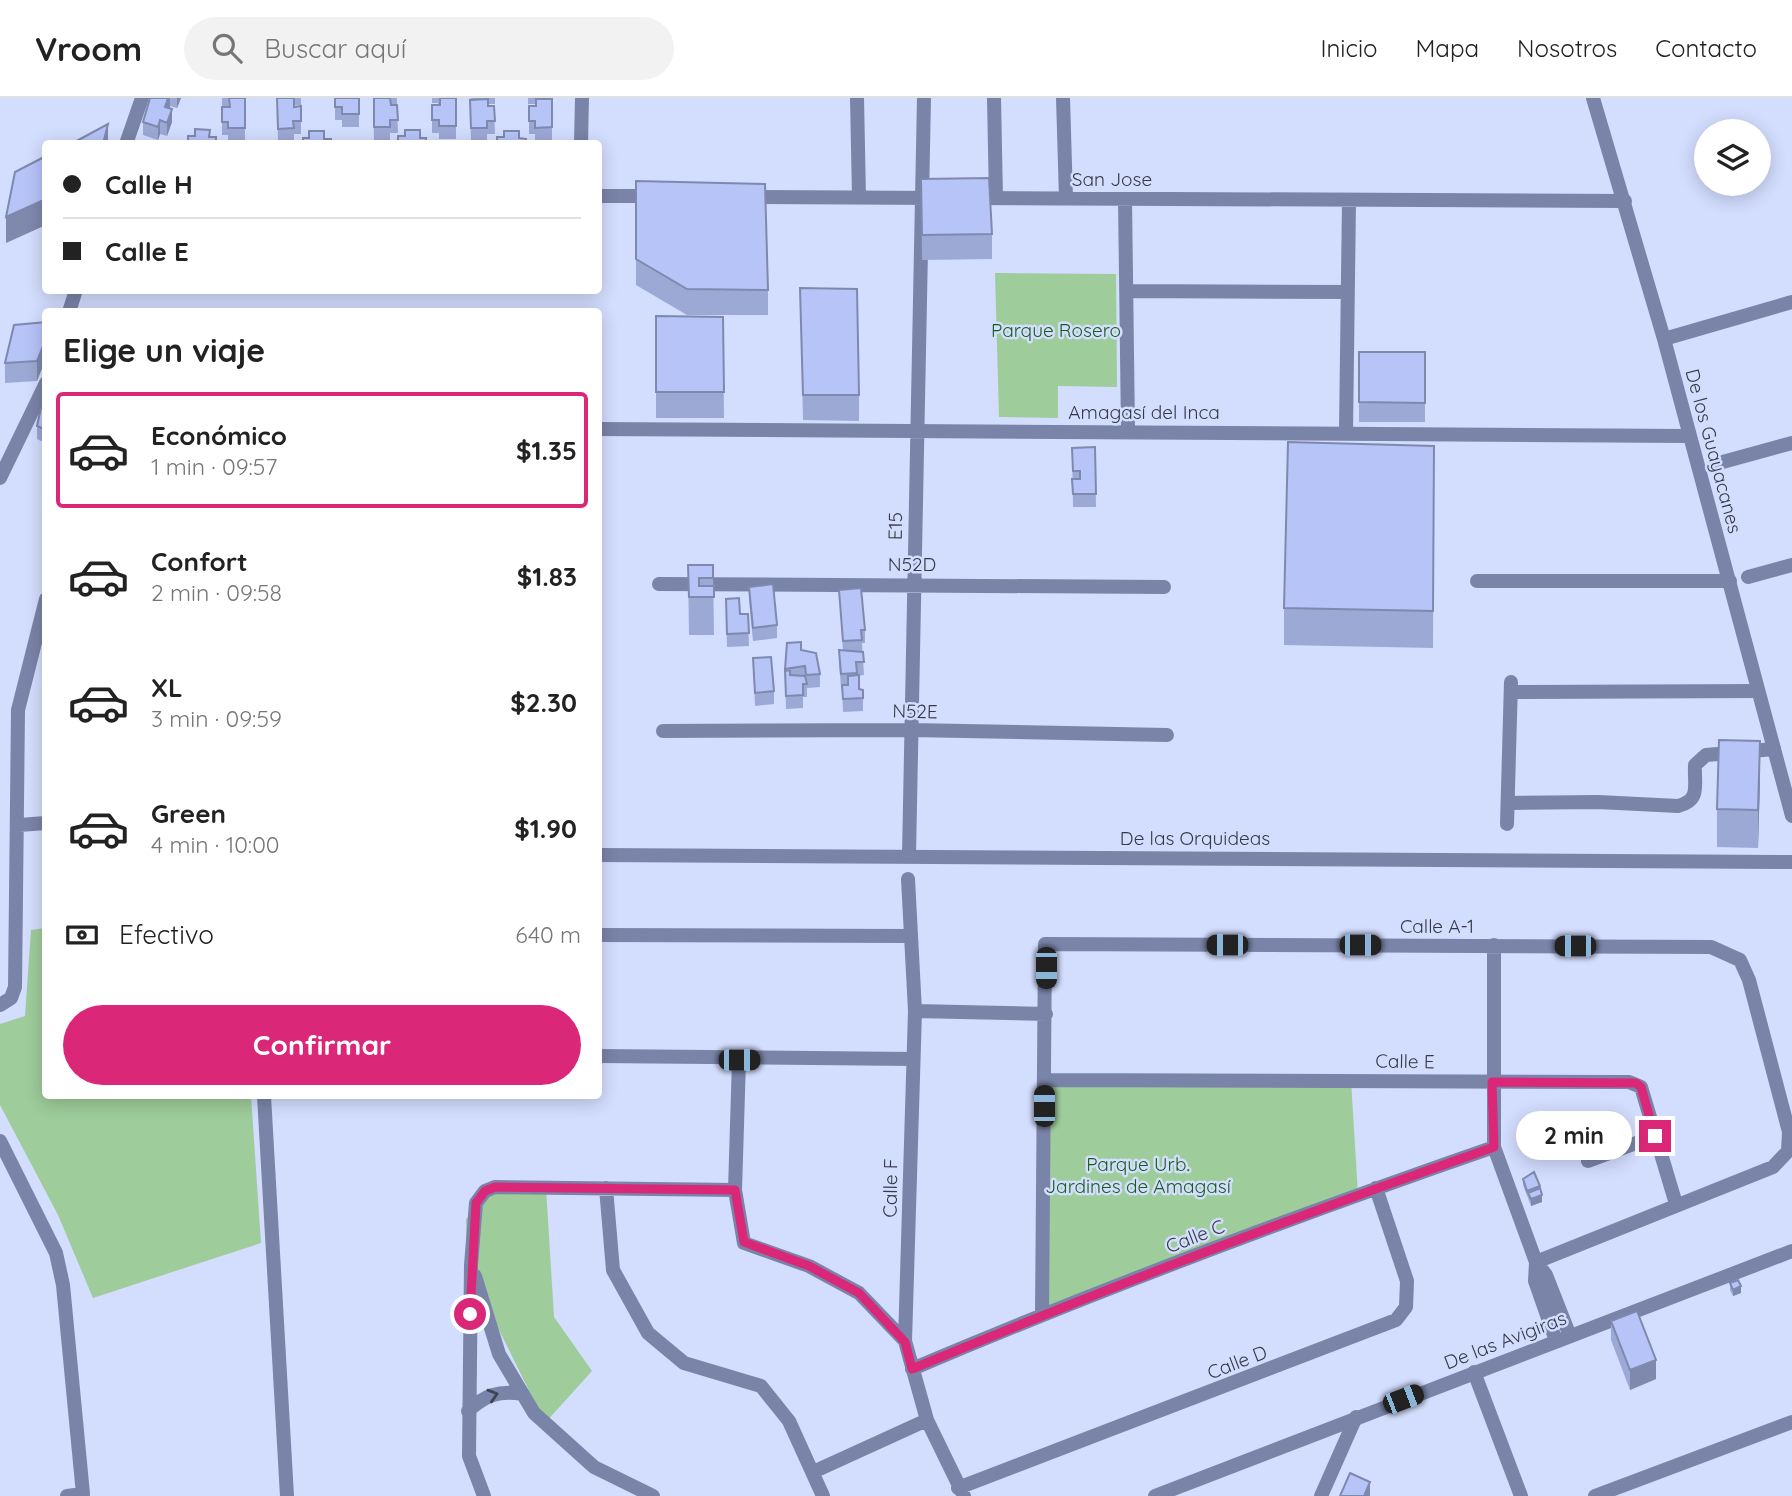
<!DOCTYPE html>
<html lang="es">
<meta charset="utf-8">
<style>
:root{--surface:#fff;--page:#f2f2f2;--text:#222;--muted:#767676;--line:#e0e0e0;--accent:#db2777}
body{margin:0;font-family:Quicksand,sans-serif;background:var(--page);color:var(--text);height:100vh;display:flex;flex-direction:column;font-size:26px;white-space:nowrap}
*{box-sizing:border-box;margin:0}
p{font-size:23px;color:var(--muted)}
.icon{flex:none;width:38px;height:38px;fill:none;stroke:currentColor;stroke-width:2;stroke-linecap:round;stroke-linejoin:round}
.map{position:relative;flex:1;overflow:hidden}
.drawer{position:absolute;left:42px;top:210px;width:560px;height:791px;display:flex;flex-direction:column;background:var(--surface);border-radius:7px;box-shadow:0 4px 18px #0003}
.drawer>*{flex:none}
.top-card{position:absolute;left:42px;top:42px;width:560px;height:154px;border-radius:7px;box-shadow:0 4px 18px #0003;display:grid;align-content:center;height:154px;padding:0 21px;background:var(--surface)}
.fabs{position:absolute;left:1694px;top:21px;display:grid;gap:14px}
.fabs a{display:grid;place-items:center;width:77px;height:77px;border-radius:50%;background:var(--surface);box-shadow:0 4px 18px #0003;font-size:35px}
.end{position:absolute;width:32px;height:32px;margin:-16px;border:9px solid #db2777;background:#fff;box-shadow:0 0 0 4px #fff}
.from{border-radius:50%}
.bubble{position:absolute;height:49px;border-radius:24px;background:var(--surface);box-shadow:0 4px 18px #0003;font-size:23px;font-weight:800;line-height:49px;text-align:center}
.car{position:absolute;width:21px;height:42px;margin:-21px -10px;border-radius:9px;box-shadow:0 0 5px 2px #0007;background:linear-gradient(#222 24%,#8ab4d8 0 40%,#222 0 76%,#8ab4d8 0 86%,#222 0)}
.top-card b{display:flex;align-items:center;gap:24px;height:66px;font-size:26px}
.top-card b+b{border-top:2px solid var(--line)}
.top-card i{width:18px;height:18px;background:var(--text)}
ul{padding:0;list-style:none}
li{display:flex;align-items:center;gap:21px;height:116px;margin:0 14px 10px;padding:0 7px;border:4px solid transparent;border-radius:7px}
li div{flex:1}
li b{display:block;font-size:26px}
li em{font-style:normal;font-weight:800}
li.on{border-color:var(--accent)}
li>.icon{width:63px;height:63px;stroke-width:1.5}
h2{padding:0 21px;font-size:32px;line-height:84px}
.pay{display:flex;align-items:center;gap:18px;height:77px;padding:0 21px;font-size:26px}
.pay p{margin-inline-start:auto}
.cta{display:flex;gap:14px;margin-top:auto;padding:14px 21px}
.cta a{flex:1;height:80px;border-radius:42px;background:var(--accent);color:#fff;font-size:28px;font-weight:800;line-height:80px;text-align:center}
header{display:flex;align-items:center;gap:42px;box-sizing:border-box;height:98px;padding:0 35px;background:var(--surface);border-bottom:2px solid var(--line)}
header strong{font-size:33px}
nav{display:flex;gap:38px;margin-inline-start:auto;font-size:24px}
.search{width:490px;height:63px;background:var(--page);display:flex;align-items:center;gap:18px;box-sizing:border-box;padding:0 24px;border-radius:38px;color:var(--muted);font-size:26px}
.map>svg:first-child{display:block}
.green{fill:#9ecc9b}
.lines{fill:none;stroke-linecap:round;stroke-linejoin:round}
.minor{stroke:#7a84a8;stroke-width:14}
.tertiary{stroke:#7a84a8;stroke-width:14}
.wall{fill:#9da9d5}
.shaded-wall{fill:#7f89ae}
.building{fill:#b6c4f8;stroke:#7f89ae;stroke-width:2}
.oneway{stroke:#3f4455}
.route{stroke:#db2777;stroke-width:9}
.labels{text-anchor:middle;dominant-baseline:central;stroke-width:5;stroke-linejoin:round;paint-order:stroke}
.street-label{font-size:19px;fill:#353946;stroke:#d3ddfe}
.park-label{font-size:19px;fill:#185e19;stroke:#d3ddfe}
</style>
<header>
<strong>Vroom</strong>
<div class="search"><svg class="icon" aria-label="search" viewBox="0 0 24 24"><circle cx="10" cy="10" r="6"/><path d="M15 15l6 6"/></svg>Buscar aquí</div>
<nav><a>Inicio</a><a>Mapa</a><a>Nosotros</a><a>Contacto</a></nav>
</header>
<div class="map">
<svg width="1792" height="1398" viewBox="0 0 1792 1398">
<rect width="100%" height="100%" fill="#d3ddfe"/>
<path class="green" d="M995,175l121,1 1,113 -59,-1v32l-59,-1z
M45,830l1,168h205l10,147 -168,55 -35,-83 -58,-110v-81l25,-8 6,-86z
M1044,982h307l7,114 -316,120z
M493,1090h53l8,129 38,54 -47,52 -78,-158 -1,-46z"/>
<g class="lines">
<path class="minor" d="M857,0l2,99
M994,0l2,100
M1063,0l3,100
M581,46l1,-46
M598,98h56
M748,99l190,1
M972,100l653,3
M1125,101l3,231
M1126,193l222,1
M598,331l1091,7
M1346,335l3,-233
M1719,365l73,-20
M1748,479l44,-12
M1477,483h253
M659,486l505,3
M1511,594l247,-1
M663,633l248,-1 256,5
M1508,705l90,-1 80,4c23,-6 16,-20 17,-41l11,-10 68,-6
M1507,726l4,-142
M19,727l27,-2
M598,757l1194,7
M909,757l15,-757
M908,781l7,132 -10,330 22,79 37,76
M598,837l311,1
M1494,847v202l42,115 10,13 24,61
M0,907l11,-7 4,-11 3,-277 28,-111
M915,913l131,3
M598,958l315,3
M739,962l-4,130 9,53 65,23 50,27 46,48
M1044,982l585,2 12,5 35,117
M264,998l23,400
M0,1043l56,112 7,32 20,209
M1588,1063l67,-25
M606,1090l7,82 35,63 36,30 77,23 28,35 34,75
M1536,1164l-1,19 21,60
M475,1178l24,78 35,59 60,54 59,29
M1042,1216l3,-370 666,3 29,13 9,20 40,152 -1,19 -15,16 -237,95
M912,1271c191,-81 386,-154 582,-222
M1474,1274l47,124
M468,1313c17,-16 31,-21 55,-17
M813,1374l114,-52
M958,1390l438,-168 10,-13 1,-26 -31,-93
M67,1398l16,-2
M484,1398l-15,-40 2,-191 5,-62 9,-12 10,-4 240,3
M1321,1398l35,-79
M1595,1398l197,-74"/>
<path class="tertiary" d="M1593,0l71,241 128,477
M126,46l16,-46
M69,214l7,-22
M1664,241l128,-37
M0,380l46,-95
M1155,1398l637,-245"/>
</g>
<path class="wall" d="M150,0h31l-4,10 -7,-2 2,16 -5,14 -7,-2 -2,6 -15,-5v-13z
M222,0h23v43h-17v-6h-6v-28h7l-1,-1h-6z
M277,0h24v7h-7v2l7,-1v28h-7v7l-16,1z
M335,0h24v29h-17v-7h-7z
M373,0h24v6h-6v1h6l1,28h-8v7h-16z
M432,0h24v41h-17v-6h-7v-28h6v-2h-6z
M471,0h24v6h-7v2h6l1,28h-8v7h-16l-1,-41z
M528,0h24v42l-17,1v-7h-6v-28h6v-2h-7z
M921,81l71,55v25l-70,1z
M636,83l132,109v25h-81l-51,-30z
M800,190l59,107v26l-56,-1z
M656,218l67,1 1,101h-68z
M46,224l-9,59 -32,2v-20z
M1359,254h66v70h-66z
M46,311v52h-2l1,-18 -8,-4v-13z
M1434,348l-1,202 -149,-3v-37z
M1095,349l1,60h-23l-1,-59z
M688,467h25l1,70h-25z
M749,489l28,38v13l-24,3 -4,-41z
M839,492l26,40v13h-3l2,32 -7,1 2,13 4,1v21l-20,1 -1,-25h-1l-2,-24v-13l4,1z
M726,501l14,15h8l1,32 -22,1z
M801,552l19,24v13l-13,1v9h-4v11l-17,1 -1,-40z
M753,560l21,33v13l-19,2z
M1760,681l-2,69 -41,-1v-38z
M1523,1081l17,9 2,14 -11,4 -8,-21z
M1730,1185l11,10 -8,3 -3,-6z
M1611,1223l45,58 -26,11 -19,-50z"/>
<path class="shaded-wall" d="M168,0h2v8l-5,14v-13z
M177,0h4l-4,10z
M172,11v13l-5,14v-13z
M160,22v14l-2,6v-13z
M108,26v20h-5z
M46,101v26l-40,18v-26z
M44,153h2v19l-2,1z
M46,241v20l-9,22v-20z
M1760,643v38l-2,69v-38z
M1542,1097v7l-11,4v-7z
M1741,1188v7l-8,3v-6z
M1656,1262v19l-26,11v-20z
M1370,1384v14h-6z"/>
<path class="building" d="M150,0h18l-3,9 7,2 -5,14 -7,-3 -2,7 -15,-5z
M229,0h16v30h-17v-6h-6v-15h8z
M277,0h17v9l7,-1v15h-8l1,7 -16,1z
M335,0h24v16h-17v-7h-7z
M374,0h16l1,7h6l1,15h-8v7h-16z
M440,0h16v28h-17v-6h-7v-15h8z
M488,1v7h6l1,15h-8v7h-16l-1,-28z
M536,1h16v28l-17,1v-7h-6v-15h7z
M108,26l-5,20h-32z
M195,31l15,1 -1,7h7v7h-28v-8h7z
M405,32h15v8h6v6h-28v-8h7z
M309,33h15v8h7v5h-28v-6h6z
M504,33h15v7l7,1 -1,5h-28v-7h7z
M46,58v43l-40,18 9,-45z
M989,80l3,56 -70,1 -1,-56z
M636,83l129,3 3,106 -81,-1 -51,-30z
M800,190l57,1 2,106h-56z
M656,218l67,1 1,75h-68z
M46,224v17l-9,22 -32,2 9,-38z
M1359,254h66v51l-66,-1z
M41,310l5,1v21l-9,-4z
M1288,344l146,4 -1,165 -149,-3z
M1095,349l1,47h-23l-1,-15h8v-8h-7l-1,-23z
M688,467h25v13h-14v8h15v11h-25z
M773,486l4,41 -24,3 -4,-41z
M861,490l4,42h-4l1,10 -19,1 -4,-51z
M739,500l1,16h8l1,19 -22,1 -1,-35z
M801,544v8l15,3 4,21 -14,1 -1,-9 -20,3 2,-26z
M839,552l24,2 1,10h-8l1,11 -16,1z
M771,559l3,34 -19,2 -2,-35z
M790,572v5l15,1 2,8h-4v11l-17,1 -1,-25z
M859,577v14l4,1v8l-20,1 -1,-14h6v-9z
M1719,642l41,1 -2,69 -41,-1z
M1534,1074l6,14 -13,5 -4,-12z
M1540,1090l2,7 -11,4 -3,-6z
M1738,1182l3,6 -8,4 -3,-7z
M1637,1213l19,49 -26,10 -19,-49z
M1350,1375l20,9 -6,14h-24z"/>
<defs><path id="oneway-chevron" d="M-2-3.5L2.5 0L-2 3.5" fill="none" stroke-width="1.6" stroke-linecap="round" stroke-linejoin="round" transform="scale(1.75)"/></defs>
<use class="oneway" href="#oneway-chevron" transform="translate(493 1297) rotate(-17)"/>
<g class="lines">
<path class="route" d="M470,1216l6,-111 9,-12 10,-4 240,3 9,52 65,24 50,27 46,49 7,27c192,-80 386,-154 582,-222l-2,-65 144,1 5,4 14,49"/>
</g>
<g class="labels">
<g class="street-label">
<text x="1112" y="81">San Jose</text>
<text x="1144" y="314">Amagasí del Inca</text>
<text transform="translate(1714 353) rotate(75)">De los Guayacanes</text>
<text transform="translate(895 428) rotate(-89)">E15</text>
<text x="912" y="466">N52D</text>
<text transform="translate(915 613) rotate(1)">N52E</text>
<text x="1195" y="740">De las Orquideas</text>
<text x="1437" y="828">Calle A-1</text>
<text transform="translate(1405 963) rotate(1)">Calle E</text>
<text transform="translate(890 1090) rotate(-89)">Calle F</text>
<text transform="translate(1195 1138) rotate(-21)">Calle C</text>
<text transform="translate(1505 1242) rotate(-21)">De las Avigiras</text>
<text transform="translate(1237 1264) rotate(-21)">Calle D</text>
</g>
<g class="park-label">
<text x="1056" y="232">Parque Rosero</text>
<text x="1138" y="1066">Parque Urb.<tspan x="1138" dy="22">Jardines de Amagasí</tspan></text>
</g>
</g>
</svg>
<div class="fabs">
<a><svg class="icon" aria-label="layers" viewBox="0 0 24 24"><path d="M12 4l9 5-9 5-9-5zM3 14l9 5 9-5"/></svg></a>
</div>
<i class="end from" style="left:470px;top:1216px"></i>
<i class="end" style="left:1655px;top:1038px"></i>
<div class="bubble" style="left:1516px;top:1013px;width:116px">2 min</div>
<i class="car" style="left:1227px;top:847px;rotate:270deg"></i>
<i class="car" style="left:1360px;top:847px;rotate:90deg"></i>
<i class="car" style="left:1575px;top:848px;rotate:270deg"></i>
<i class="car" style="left:1046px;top:870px;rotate:180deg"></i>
<i class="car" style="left:739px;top:962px;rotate:90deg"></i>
<i class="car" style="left:1044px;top:1008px;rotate:0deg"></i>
<i class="car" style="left:1403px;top:1301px;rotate:69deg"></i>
<div class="top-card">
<b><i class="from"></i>Calle H</b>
<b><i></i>Calle E</b>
</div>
<section class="drawer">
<h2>Elige un viaje</h2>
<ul>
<li class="on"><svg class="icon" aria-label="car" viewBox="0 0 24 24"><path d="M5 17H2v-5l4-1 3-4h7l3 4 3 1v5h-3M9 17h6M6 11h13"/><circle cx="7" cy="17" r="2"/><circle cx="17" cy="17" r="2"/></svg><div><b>Económico</b><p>1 min · 09:57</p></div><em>$1.35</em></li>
<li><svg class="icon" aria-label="car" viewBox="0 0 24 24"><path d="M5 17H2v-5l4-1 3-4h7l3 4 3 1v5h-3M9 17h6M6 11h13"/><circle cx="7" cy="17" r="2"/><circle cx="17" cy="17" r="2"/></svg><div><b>Confort</b><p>2 min · 09:58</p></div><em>$1.83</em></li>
<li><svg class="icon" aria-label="car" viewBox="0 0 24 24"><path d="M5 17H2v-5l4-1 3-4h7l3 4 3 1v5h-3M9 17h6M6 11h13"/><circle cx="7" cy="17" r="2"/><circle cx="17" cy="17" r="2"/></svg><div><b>XL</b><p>3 min · 09:59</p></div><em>$2.30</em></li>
<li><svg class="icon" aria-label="car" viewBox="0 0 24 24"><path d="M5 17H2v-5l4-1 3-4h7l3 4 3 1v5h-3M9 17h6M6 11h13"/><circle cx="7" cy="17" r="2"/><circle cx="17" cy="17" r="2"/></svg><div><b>Green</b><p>4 min · 10:00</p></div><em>$1.90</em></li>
</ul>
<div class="pay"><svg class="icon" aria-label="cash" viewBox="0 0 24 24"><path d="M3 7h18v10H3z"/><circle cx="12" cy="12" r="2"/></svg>Efectivo<p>640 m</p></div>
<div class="cta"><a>Confirmar</a></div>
</section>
</div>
